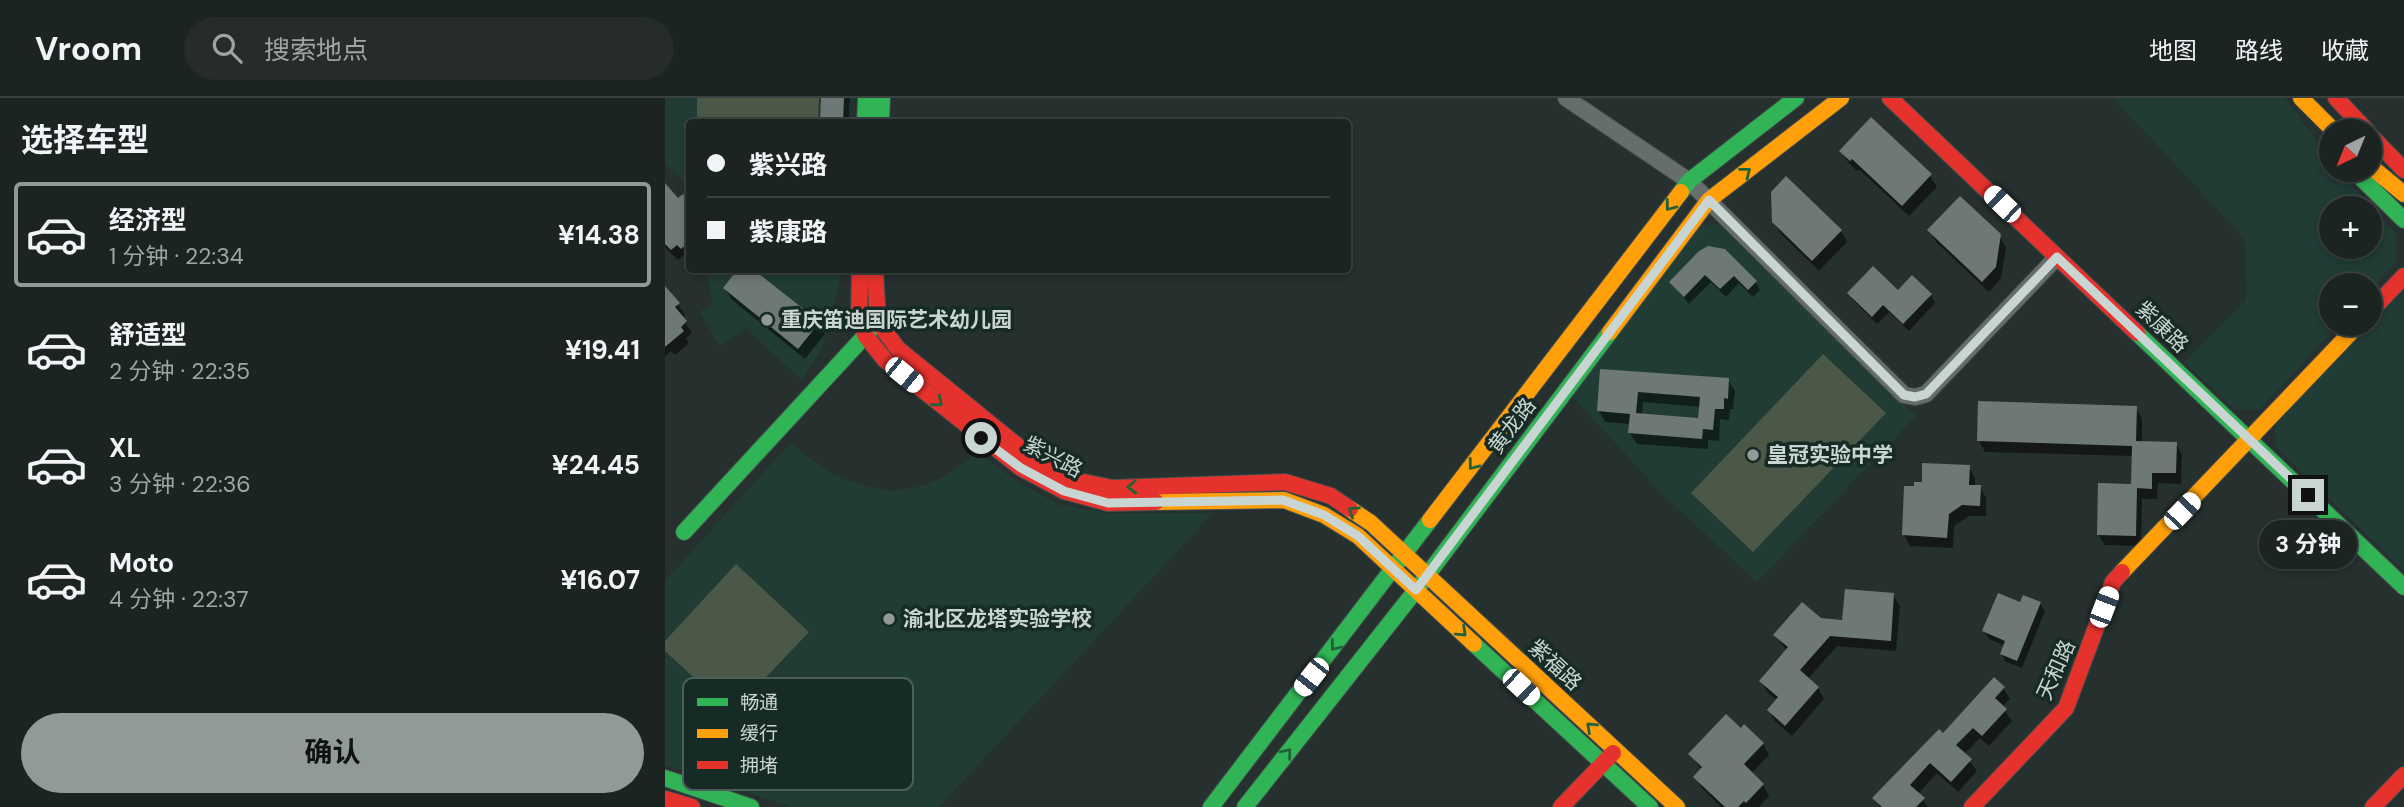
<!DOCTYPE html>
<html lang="zh">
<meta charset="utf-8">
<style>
:root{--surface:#1c2422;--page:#252c2a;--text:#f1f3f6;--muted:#a0a4a5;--line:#3a4140;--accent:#909b99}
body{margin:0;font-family:"DM Sans","Noto Sans SC",sans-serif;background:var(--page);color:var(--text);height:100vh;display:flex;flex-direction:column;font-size:26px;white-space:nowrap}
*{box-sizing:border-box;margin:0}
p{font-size:23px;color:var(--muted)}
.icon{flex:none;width:38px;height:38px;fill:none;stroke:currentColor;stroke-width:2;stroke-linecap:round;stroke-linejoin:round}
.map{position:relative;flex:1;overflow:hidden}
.details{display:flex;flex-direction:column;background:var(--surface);width:665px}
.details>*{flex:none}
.top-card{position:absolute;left:21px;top:21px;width:665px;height:154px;border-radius:7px;box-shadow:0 4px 10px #0003,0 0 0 2px var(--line);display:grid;align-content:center;height:154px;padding:0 21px;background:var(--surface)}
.needle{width:46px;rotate:223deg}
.controls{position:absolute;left:1654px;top:21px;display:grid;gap:14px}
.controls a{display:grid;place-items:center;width:63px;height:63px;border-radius:50%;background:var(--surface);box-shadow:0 4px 10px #0003,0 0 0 2px var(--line);font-size:35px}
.end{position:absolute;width:32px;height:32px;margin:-16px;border:9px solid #c9d5d2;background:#111;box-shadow:0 0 0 4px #111}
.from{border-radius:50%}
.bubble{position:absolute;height:49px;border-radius:24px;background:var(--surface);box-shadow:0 4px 10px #0003,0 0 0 2px var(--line);font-size:23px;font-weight:700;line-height:49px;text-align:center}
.car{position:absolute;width:21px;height:42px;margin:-21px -10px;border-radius:9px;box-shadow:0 0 5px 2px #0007;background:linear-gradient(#fff 24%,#345 0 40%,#fff 0 76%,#345 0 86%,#fff 0)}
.top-card b{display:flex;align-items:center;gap:24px;height:66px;font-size:26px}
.top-card b+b{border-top:2px solid var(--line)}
.top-card i{width:18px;height:18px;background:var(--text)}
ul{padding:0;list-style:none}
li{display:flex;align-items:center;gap:21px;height:105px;margin:0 14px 10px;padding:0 7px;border:4px solid transparent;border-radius:7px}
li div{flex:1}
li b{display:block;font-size:26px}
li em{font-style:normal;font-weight:700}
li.on{border-color:var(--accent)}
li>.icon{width:63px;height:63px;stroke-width:1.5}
h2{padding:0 21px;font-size:32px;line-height:84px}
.button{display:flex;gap:14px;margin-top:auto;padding:14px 21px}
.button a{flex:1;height:80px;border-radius:42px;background:var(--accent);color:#111;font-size:28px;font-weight:700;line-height:80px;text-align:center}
header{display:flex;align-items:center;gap:42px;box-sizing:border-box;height:98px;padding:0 35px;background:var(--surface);border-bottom:2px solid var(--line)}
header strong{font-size:33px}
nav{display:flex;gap:38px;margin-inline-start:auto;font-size:24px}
.search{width:490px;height:63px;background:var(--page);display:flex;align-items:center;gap:18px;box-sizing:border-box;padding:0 24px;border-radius:38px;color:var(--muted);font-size:26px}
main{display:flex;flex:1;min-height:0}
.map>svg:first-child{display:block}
.built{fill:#213b35;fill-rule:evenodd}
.green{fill:#4c5847}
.shadow{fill:#0007;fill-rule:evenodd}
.building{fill:#6e7877;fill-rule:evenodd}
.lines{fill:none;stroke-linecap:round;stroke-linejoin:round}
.street-casing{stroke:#434d4b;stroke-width:18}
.fast-casing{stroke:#434d4b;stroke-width:18}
.slow-casing{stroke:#434d4b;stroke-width:18}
.jam-casing{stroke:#434d4b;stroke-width:18}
.street{stroke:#666e6c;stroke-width:16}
.fast{stroke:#30b455;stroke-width:16}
.slow{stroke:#ff9f0a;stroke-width:16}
.jam{stroke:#e5322d;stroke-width:16}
.oneway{stroke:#216239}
.route{stroke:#c9d5d2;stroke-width:9}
.poi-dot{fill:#909b99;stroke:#172b26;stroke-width:2.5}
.labels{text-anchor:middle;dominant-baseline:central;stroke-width:7;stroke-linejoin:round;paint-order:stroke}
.poi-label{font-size:21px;font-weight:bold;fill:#c9d5d2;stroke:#172b26;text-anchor:start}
.street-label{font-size:21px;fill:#c9d5d2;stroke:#172b26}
.key{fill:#172b26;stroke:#4c5e5a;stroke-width:2}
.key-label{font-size:19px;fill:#c9d5d2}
</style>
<header>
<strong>Vroom</strong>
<div class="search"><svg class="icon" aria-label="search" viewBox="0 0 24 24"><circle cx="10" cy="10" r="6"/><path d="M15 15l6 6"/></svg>搜索地点</div>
<nav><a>地图</a><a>路线</a><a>收藏</a></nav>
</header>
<main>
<section class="details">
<h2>选择车型</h2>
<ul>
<li class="on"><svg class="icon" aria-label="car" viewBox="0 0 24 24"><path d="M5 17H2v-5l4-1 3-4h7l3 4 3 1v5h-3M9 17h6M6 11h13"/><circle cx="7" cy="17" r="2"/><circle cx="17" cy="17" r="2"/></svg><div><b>经济型</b><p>1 分钟 · 22:34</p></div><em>¥14.38</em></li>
<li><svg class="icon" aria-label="car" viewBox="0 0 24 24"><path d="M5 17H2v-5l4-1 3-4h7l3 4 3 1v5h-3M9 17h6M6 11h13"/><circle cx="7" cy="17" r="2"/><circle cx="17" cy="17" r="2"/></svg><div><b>舒适型</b><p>2 分钟 · 22:35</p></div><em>¥19.41</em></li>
<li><svg class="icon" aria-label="car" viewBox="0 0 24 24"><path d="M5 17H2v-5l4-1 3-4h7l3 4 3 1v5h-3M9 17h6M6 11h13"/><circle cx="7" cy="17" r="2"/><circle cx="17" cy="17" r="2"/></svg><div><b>XL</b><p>3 分钟 · 22:36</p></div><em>¥24.45</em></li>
<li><svg class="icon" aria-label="car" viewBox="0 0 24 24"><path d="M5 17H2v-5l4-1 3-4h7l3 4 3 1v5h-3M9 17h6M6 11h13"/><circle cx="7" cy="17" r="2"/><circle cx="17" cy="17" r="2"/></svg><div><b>Moto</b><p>4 分钟 · 22:37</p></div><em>¥16.07</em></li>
</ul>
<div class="button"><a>确认</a></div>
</section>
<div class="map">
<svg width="1739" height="709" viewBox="0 0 1739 709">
<rect width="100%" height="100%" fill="#26302e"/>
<path class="built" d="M0,0h186l-1,24h-161v64l-24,-23z
M1448,0h172l46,62v10h7l59,64 -1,27 -26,30 -1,-6h-38v39h8l-80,86 -25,-1 -50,-47 62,-62 -1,-61zM1666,110h38v39h-38z
M1054,126l197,192 -159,166 -95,-88 -91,-99 129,-170z
M41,172h137l-21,78 -20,33 -55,-52 -27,17 -21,-34 13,-8z
M1739,187v286l-128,-124v-23z
M125,345l43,32 31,11 31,5 30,-6 22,-10 31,-22 36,26 46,26 49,8h104l-274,294h-149l-125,-42v-184z"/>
<path class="green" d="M32,0h122l-1,24h-121z
M1158,256l63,59 -133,139 -62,-59z
M71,466l73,68 -77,81 -67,-62v-10z"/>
<path class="shadow" d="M158,0h27l-1,24h-28z
M1176,53l89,25 7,11 -28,29 -50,-47 -2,2 -9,-9z
M0,89l13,14 5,-4 6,8 -1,54 -4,-4 -6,5 -13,-13z
M1109,124l67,9 6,11 -28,29 -38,-37z
M1265,133l69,4 7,12 -5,31 -12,14 -53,-50z
M1035,155l56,29 4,8 -7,7 -14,-14 -13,14 -15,-15 -22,22 -18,-22z
M74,172h13l66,53 7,11 -20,25 -74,-60 -6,-11z
M1233,194l33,3 4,8 -26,28 -20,-19 -12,12 -23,-23 -5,-8z
M0,199l13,7 7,11 -3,3 10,15 -6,5 3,5 -14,12 -4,-4 -6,5z
M937,273l126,9 7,11 -2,18h-3l-1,11 -9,-1 -1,22 -11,-1v9l-71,-5 -7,-11 1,-9 -26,-2 -6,-11zM978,304l58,5 -1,13 -58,-5z
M1471,310l6,11v24l34,1 6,11 -1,29 -23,-1 -1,16h-15l-1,47 -36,-1 -7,-11 34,-49 1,-29 -148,-4 -6,-11z
M1304,369l6,11v9h5l6,11v18h-17l-15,10 -1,22 -43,-2 -6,-11 19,-51z
M1228,497l7,11 -4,45 -59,-5 -29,33 10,9 6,11 -32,37 -17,-15 -6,-11 8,-10 -10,-8 -6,-11 26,-30 -12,-16 45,-15 24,2z
M1375,505l5,8 -23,57 -16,-6 -4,-8 3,-8 -16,-7 -5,-8 37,-26z
M1338,590l7,11 -8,8 10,14 -23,25 -9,-8 -16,16 13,17 -19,21 -21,-19 -19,21 10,13h-48l-5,-9 68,-63z
M1076,632l22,14 6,11 -18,19 12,11 6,11 -10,11h-38l-19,-19 -7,-11 7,-7 -12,-16z"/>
<path class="building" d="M156,0h23l-1,24h-23z
M1206,19l61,57 -30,32 -50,-47 -2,2 -11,-10z
M1121,78l56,54 -30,31 -40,-39 -1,-30z
M0,85l13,15 5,-4 6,8v40l-8,7 -4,-4 -6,5 -6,-6z
M1295,98l41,38 -5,33 -14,15 -55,-52z
M1043,148l17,3 32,32 -9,9 -14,-14 -14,13 -15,-14 -21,22 -15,-15 30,-31z
M1208,168l25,24 14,-15 20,19 -29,30 -20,-19 -11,12 -25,-24z
M72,172h17l66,52 -22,27 -75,-61z
M0,188l15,17 -5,4 12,14 -6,6 3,4 -19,16z
M935,271l129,9 -1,21 -4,-1v11h-9l-2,21 -10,-1 -1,10 -74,-6 2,-19 -33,-3zM973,294l62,5 -2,21 -62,-5z
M1313,303l159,5 -1,35 41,1 -1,31h-24v16l-15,-1 -1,48 -39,-1 1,-52 33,1 1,-38 -155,-5z
M1257,365l48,2 -1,20h12l-1,21 -18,-1 -13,9 -2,24 -45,-3 2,-49h10v-4h8z
M1180,491l49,4 -3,48 -61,-5 -30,34 19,17 -34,39 -18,-16 11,-13 -19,-16 29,-34 -15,-12 29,-33 19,16 21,2z
M1333,495l22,9 3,-7 18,7 -24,59 -17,-7 5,-13 -23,-10z
M1329,579l11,10 -10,11 12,11 -25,27 -9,-8 -17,17 16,14 -21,23 -21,-19 -20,22 15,13 -9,9h-34l-10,-9 67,-69 4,4z
M1061,616l15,14 3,-4 20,19 -20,21 20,20 -18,19 -2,-2 -6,6h-13l-32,-30 9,-10 -14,-13z"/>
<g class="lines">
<g class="street-casing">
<path id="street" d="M901,0l123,83 215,214 11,2 11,-3 131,-137"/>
</g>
<g class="fast-casing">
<path id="fast" d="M200,24l1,-24
M216,24l1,-24
M1688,72l51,50
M1016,94l8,-11 107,-83
M1472,235l267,254
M19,434l190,-206
M809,546l176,163
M0,680l86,29
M546,709l219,-287
M580,709l171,-217 194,-258"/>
</g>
<g class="slow-casing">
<path id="slow" d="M1636,0l33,33
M1704,67l35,29
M945,234l99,-132 132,-102
M491,404l128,-2 40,15 34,21 116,108
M685,411l21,14 306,284
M765,422l251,-328
M1457,474l237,-248"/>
</g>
<g class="jam-casing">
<path id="jam" d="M1225,0l247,235
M1671,0l31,33
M1704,36l35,36
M195,172l-1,43 6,22 20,25 136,108 43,23 44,12 48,-1
M210,172l3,52 20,27 132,107 39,23 43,9 173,-6 46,14 19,13
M1704,215l35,-37
M0,701l27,8
M896,709l52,-54
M1307,709l94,-99 47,-126 9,-10
M1708,709l31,-32"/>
</g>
<use href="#street" class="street"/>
<use href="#fast" class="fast"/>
<use href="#slow" class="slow"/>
<use href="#jam" class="jam"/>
</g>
<defs><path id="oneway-chevron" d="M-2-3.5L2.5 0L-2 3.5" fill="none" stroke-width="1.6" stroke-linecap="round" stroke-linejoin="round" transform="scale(1.75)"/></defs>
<g class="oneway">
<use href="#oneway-chevron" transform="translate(1081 74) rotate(-38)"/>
<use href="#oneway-chevron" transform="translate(1005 108) rotate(127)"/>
<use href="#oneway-chevron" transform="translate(273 304) rotate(39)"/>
<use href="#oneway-chevron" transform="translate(808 367) rotate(127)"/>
<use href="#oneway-chevron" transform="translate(467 389) rotate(178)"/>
<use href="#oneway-chevron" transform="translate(688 413) rotate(-146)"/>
<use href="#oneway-chevron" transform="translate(797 534) rotate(43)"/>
<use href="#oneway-chevron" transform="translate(670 548) rotate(128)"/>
<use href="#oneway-chevron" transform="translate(926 629) rotate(-137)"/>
<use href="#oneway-chevron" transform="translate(622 655) rotate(-52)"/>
</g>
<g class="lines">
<path class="route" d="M316,340l40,30 43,23 44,12 175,-3 41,15 34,21 58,54 293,-390 195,195 11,2 11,-3 131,-137 251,238"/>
</g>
<g class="poi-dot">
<circle cx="102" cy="222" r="7"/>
<circle cx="1088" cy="357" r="7"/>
<circle cx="224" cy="521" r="7"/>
</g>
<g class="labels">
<g class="poi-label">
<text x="116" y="222">重庆笛迪国际艺术幼儿园</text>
<text x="1102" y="357">皇冠实验中学</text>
<text x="238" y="521">渝北区龙塔实验学校</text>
</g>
<g class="street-label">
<text transform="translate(1497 229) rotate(44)">紫康路</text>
<text transform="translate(847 328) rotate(-53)">黄龙路</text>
<text transform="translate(388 359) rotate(28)">紫兴路</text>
<text transform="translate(890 567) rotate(43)">紫福路</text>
<text transform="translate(1391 572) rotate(-66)">天和路</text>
</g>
</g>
<rect x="18" y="580" width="230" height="112" rx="10" class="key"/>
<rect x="32" y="600" width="31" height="8" fill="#30b455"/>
<rect x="32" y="631" width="31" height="9" fill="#ff9f0a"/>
<rect x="32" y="663" width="31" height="8" fill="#e5322d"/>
<g class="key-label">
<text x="75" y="611">畅通</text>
<text x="75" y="642">缓行</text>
<text x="75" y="674">拥堵</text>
</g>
</svg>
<div class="controls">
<a><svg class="needle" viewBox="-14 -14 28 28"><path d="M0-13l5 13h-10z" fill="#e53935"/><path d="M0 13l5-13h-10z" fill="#a0a4a5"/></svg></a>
<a>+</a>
<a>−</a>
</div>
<i class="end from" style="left:316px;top:340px"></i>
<i class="end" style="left:1643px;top:397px"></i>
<div class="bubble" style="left:1594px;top:422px;width:98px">3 分钟</div>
<i class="car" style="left:1337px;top:106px;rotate:314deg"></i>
<i class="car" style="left:239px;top:277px;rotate:129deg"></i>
<i class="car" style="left:1517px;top:413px;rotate:44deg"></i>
<i class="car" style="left:1439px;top:509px;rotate:21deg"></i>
<i class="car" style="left:646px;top:579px;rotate:218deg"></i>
<i class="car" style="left:856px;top:589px;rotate:133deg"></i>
<div class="top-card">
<b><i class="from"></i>紫兴路</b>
<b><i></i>紫康路</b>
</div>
</div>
</main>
